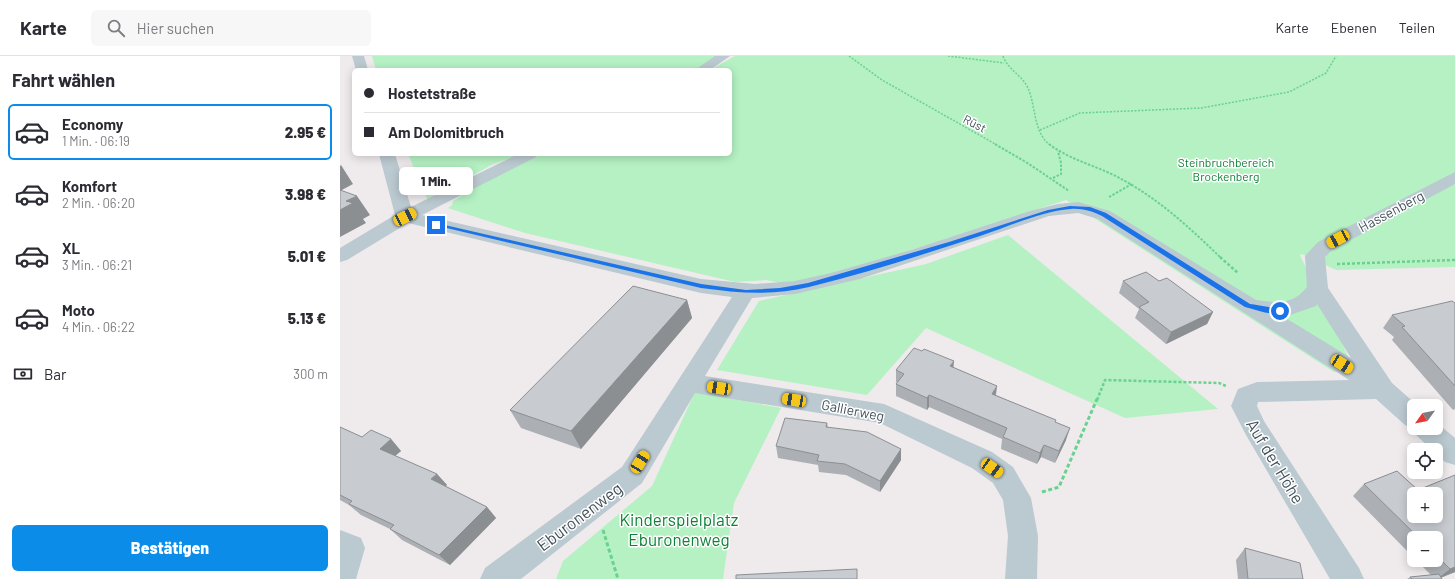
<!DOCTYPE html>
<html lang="de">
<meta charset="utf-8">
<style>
:root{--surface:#fff;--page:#f7f7f7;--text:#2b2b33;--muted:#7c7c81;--line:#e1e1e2;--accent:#0b8ce9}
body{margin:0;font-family:Barlow,sans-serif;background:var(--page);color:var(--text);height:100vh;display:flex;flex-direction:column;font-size:15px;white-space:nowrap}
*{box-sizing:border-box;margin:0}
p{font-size:13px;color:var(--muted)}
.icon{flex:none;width:22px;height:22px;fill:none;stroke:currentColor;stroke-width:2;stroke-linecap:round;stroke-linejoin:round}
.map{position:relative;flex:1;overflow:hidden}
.details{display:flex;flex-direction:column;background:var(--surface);width:340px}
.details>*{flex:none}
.top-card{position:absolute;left:12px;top:12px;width:380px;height:88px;border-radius:6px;box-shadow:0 2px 10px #0003;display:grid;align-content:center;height:88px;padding:0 12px;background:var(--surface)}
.needle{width:26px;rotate:237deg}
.fabs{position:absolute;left:1067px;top:343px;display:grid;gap:8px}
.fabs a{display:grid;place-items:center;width:36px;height:36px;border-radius:6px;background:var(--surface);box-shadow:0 2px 10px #0003;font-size:20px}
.end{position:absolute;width:18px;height:18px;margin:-9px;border:5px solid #1a73e8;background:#fff;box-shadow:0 0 0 2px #fff}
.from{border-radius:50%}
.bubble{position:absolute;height:28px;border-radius:6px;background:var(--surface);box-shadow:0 2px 10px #0003;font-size:13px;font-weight:800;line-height:28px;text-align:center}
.car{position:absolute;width:12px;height:24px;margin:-12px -6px;border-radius:5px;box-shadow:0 0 3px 1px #0007;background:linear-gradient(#f5c518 24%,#345 0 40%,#f5c518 0 76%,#345 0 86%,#f5c518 0)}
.top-card b{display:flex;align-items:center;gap:14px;height:38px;font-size:15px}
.top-card b+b{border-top:1px solid var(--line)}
.top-card i{width:10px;height:10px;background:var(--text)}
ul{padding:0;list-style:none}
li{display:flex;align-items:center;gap:12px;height:56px;margin:0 8px 6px;padding:0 4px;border:2px solid transparent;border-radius:6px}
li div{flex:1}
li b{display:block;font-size:15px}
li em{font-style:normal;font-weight:800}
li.selected{border-color:var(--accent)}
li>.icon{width:36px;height:36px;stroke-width:1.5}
h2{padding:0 12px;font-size:18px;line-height:48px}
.pay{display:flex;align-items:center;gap:10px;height:44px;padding:0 12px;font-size:15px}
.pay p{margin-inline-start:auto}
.primary-button{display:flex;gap:8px;margin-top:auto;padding:8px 12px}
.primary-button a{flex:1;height:46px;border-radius:6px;background:var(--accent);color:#fff;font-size:16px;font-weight:800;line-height:46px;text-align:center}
header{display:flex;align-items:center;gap:24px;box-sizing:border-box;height:56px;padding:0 20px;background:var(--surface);border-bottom:1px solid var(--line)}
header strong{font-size:19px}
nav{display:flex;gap:22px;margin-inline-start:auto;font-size:14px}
.search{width:280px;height:36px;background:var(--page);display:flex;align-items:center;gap:10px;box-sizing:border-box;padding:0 14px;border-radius:6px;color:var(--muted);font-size:15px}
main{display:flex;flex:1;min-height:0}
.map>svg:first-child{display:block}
.green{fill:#b5f1c3}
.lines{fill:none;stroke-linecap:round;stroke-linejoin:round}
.path-far3{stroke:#6ad190;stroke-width:1.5;stroke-dasharray:2 1.5;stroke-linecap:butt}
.path-far2{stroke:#6ad190;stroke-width:2;stroke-dasharray:2.5 1.5;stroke-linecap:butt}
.path-far1{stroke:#6ad190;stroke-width:2.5;stroke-dasharray:3 2;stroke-linecap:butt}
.path{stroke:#6ad190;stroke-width:3;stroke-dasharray:4 2.5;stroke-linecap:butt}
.minor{fill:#bbc9d0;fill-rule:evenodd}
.wall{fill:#acafb4;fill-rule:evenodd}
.shaded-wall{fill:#8c8f92}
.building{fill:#c8ccd1;stroke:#8c8f92;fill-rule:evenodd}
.route{fill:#1a73e8}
.labels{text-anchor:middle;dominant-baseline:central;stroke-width:3;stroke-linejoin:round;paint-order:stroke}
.far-street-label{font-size:12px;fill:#43525a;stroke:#fff}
.far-park-label{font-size:12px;fill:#0f8037;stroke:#fff}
.street-label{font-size:14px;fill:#43525a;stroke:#fff}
.near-street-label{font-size:17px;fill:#43525a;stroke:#fff}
.near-park-label{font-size:17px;fill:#0f8037;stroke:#fff}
</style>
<header>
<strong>Karte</strong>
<div class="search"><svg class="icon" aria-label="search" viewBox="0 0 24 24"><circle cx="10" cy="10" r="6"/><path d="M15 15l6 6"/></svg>Hier suchen</div>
<nav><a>Karte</a><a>Ebenen</a><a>Teilen</a></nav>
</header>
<main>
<section class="details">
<h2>Fahrt wählen</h2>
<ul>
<li class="selected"><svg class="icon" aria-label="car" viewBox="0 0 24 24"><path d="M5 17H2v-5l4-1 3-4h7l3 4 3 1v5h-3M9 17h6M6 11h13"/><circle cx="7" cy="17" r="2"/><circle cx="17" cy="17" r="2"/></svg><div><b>Economy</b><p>1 Min. · 06:19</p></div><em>2.95 €</em></li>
<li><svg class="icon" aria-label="car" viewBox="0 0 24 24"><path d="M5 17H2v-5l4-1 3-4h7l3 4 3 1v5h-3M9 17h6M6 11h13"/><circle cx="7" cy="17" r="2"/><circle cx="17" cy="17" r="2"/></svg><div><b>Komfort</b><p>2 Min. · 06:20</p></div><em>3.98 €</em></li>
<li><svg class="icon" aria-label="car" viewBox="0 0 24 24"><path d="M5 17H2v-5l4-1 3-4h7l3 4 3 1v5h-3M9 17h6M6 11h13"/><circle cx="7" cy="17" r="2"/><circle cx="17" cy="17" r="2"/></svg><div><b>XL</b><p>3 Min. · 06:21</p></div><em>5.01 €</em></li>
<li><svg class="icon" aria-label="car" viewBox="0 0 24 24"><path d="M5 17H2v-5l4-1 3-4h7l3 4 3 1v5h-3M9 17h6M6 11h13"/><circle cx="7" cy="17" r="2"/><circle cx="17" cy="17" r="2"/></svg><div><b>Moto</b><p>4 Min. · 06:22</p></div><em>5.13 €</em></li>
</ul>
<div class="pay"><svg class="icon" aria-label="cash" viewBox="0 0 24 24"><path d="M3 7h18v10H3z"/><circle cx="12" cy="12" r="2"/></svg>Bar<p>300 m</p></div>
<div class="primary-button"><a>Bestätigen</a></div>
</section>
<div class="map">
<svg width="1115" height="523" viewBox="0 0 1115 523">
<rect width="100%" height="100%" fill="#efebec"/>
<path class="green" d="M32,0h347l-25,14h-318z
M395,0h720v211l-119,3 -34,-16 -2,1 55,116 -21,1 -268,-172 -220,71 -33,8 -32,4 -15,-3 -31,2 -210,-49 -77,-25 4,-3 1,-4 55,-34 35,-13h187v-84h-20z
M68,98h114l-31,11 -63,36z
M668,179l210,174 -93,9 -199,-90 -59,67 -150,-25 42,-69 167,-37z
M355,336l86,16 -47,95 -11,76h-167l7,-18 89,-75z"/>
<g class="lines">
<path class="path-far3" d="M509,0l33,24 115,65
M608,0l56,7
M663,0c5,14 19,19 25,32 8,18 5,44 22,57
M700,74l40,-17 121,-5 88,-16 37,-19 10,-17"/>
<path class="path-far2" d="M655,88l34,20 40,27
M709,88c22,17 50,22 74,36 37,20 68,49 98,78
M713,122l8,-4v-11l-3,-12
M769,141l23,-13"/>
<path class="path-far1" d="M880,201l18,16
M997,208l118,-4
M757,344l8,-20 114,3 7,3"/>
<path class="path" d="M702,436l17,-5 38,-88
M263,474l15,49"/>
<path class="minor" d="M12,0h12l4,14h-12z
M375,0h15l-20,14h-15z
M39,98h16l16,53 107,-53h20l-2,3 -114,58 279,64 54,5 40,-3 36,-8 80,-23 119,-39 28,-7 20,-2 32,9 146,89c21,3 37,5 51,-13l-2,-31 13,-14 137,-70v12l-123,66 -7,7 3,31 64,95 26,23h-4v22h22v-6l19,16v27l-10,-3 -9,-8v-4h-4l-16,-15 -4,-7 -7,-3 -29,-26 -118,3 -1,4 7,15 95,147 5,11h-34l-84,-144 -15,-29 7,-17 19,-7 92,-2 -251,-161 -20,-6 -29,3 -189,63 -65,15 -43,4 -47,78 179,28 108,48 21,15 18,31 7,38 -1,43h-32l3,-43 -5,-36 -10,-17 -21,-15 -92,-45 -185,-30 -53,90 -121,96h-41l5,-11 137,-101 110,-170 -31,-4 -293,-70 -61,37 -7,2v-14l55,-33zM977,248l34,54 -67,-41 32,-11z
M0,474l21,8 4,10 -9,31h-16z"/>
</g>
<path class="wall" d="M783,225h36l54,31 -6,12 -41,20 -31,-26 4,-9 -20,-16z
M347,244l5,18 -111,131 -60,-21 -11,-18z
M1115,247v106l-2,1 -61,-70 2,-3 -11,-9 9,-13z
M613,312l44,18 -1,9 59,27 11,18 -11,23 -14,-6 -4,7 -36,-15 1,-10 -73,-32 -2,3 -31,-14v-12l1,-2h-1v-12z
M487,367l1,4 73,22v11l-21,32 -34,-17 -27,-3 -1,-7 -40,-7 -2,-12z
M0,371l22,10 29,2 10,12 -6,5 42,18 10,11 -2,1 42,21 9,11 -46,47 -48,-25 -12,-11 -29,-14 -12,-10 -9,-5z
M1057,415l21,19 37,-15v97l-14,6 1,1h-35l3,-2 21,-2 -15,-15h20v-22h-22v20l-61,-62 11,-12zM1074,438h22v22h-22z
M905,492l58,31h-65l-2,-19z"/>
<path class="shaded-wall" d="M1,109l12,19 -13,7v-25z
M17,140l13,19 -7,4 3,4 -26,14v-27l6,-9z
M347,244l5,18 -111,131 -10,-18z
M873,256l-6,12 -41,20 5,-12z
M614,305l-1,12 -3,-7z
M657,330l-2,12 -3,-4z
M589,339v12l-2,3v-12z
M730,372l-4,12 -11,23 4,-12z
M51,383l10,12 -11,9 -10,-11z
M704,389l-3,12 -4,7 3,-11z
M561,393v11l-21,32v-11z
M97,418l10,11 -6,5 -10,-11z
M147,451l9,11 -46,47 -11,-10z
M1115,511v5l-18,7 13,-10z"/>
<path class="building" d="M0,134l17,6 -11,5 7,2 -13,7z
M806,216l13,9 8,-3 46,34 -42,20 -32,-25 10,-5 -26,-21z
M293,230l54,14 -116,131 -61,-21z
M1112,245l3,2v83l-53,-59 3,-1 -13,-11z
M574,292l8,3 2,-2 30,12 -4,5 47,20 -5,8 64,26 -1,2 15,6 -11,23 -15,-6 -4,8 -37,-16 4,-9 -78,-33 -2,3 -31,-14 8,-10 -8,-4z
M445,362l42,5 -1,4 41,5 34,17 -21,32 -35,-17 -28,-3 2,-6 -43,-9z
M0,371l22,10 9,-7 20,9 -11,10 57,25 -6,5 56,28 -48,48 -49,-26 4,-4 -45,-21 3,-3 -12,-6z
M1057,415l21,19 37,-15v92l-5,2 -14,-14v-17h-17l-55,-54zM1074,438h22v22h-22z
M905,492l55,15 3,16h-55z
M517,513v10h-121v-4z
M1099,518l3,5h-30l-2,-2z"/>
<path class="route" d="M730,150l20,1 16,6 144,91c7,1 29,4 33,7 -8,7 -28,-2 -38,-4l-143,-91c-10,-5 -20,-8 -32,-7 -28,2 -62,18 -90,27 -56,18 -113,37 -171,51 -38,9 -70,6 -108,1l-267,-63 2,-2 265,61 45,6 34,-2 28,-5 141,-41 99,-32z"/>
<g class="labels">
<g class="far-street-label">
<text transform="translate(635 67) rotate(27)">Rüst</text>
</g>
<g class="far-park-label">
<text x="886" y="106">Steinbruchbereich<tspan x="886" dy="14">Brockenberg</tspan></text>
</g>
<g class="street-label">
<text transform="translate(1051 155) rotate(-28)">Hassenberg</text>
<text transform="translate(513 354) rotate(11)">Gallierweg</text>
</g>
<g class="near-street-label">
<text transform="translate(936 405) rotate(59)">Auf der Höhe</text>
<text transform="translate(239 460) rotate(-37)">Eburonenweg</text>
</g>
<g class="near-park-label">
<text x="339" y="463">Kinderspielplatz<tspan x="339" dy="20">Eburonenweg</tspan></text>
</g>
</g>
</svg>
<div class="fabs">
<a><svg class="needle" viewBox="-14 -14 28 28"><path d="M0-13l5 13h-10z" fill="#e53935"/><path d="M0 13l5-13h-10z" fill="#7c7c81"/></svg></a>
<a><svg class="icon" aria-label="locate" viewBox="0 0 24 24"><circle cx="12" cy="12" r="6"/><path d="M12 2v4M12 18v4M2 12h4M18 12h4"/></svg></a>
<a>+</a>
<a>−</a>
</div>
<i class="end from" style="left:940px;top:255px"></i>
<i class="end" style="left:96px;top:169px"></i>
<div class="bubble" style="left:59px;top:111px;width:74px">1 Min.</div>
<i class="car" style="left:65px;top:161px;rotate:63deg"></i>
<i class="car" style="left:998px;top:183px;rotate:242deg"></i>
<i class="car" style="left:1002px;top:308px;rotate:122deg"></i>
<i class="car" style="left:379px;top:332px;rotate:279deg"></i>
<i class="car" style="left:454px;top:344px;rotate:279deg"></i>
<i class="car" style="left:300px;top:406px;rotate:32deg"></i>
<i class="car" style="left:652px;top:412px;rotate:125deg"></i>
<div class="top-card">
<b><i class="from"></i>Hostetstraße</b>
<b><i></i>Am Dolomitbruch</b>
</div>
</div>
</main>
